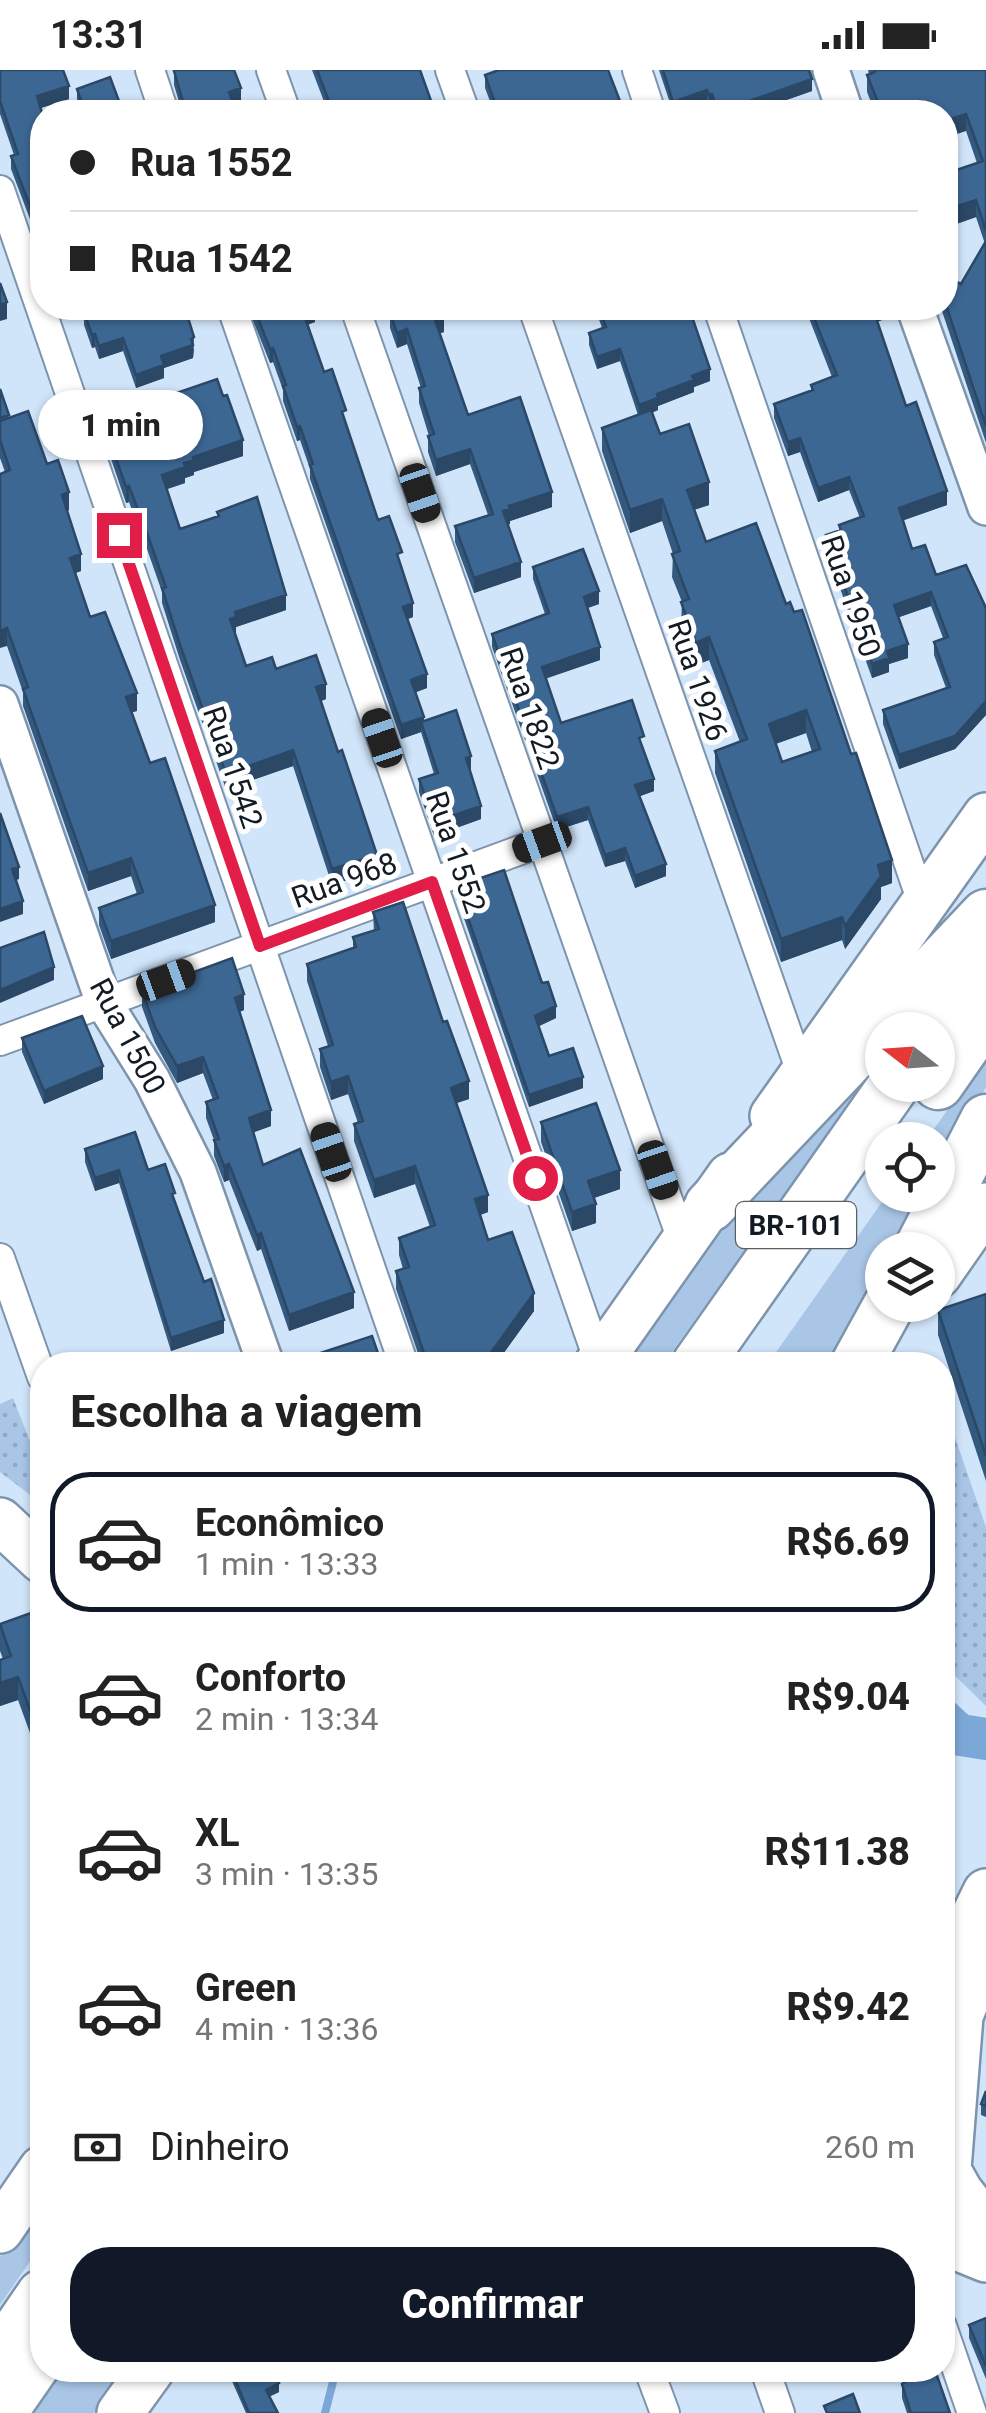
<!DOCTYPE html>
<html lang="pt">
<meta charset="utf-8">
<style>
:root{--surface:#fff;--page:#f6f6f6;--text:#222;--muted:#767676;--line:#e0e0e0;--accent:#111827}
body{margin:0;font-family:Roboto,sans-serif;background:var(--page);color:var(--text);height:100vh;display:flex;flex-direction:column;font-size:38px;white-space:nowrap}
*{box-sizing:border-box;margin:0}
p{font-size:32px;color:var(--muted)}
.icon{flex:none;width:55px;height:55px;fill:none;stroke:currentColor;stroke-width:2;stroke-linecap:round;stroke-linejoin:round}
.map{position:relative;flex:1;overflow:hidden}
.side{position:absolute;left:30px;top:1282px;width:925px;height:1030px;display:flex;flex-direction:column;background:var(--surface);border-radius:40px;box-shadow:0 2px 8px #0004}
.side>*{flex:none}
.guide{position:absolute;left:30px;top:30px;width:928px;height:220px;border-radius:40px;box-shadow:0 2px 8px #0004;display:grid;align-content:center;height:220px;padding:0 40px;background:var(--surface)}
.needle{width:65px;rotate:287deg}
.fabs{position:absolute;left:865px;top:942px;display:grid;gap:20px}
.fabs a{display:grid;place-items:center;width:90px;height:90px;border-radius:50%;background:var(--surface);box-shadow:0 2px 8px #0004;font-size:50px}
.end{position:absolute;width:45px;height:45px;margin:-22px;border:12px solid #e11d48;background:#fff;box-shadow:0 0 0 5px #fff}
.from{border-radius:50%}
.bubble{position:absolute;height:70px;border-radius:35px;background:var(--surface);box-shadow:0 2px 8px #0004;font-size:32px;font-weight:800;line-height:70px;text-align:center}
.car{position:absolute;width:30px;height:60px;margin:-30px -15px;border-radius:12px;box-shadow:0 0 8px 2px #0007;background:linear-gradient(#222 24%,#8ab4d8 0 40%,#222 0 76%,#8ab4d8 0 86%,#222 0)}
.guide b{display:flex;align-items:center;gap:35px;height:95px;font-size:38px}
.guide b+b{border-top:2px solid var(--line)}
.guide i{width:25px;height:25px;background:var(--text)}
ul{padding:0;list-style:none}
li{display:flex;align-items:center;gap:30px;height:140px;margin:0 20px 15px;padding:0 20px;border:5px solid transparent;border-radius:40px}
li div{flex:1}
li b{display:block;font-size:38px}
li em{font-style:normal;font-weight:800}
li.selected{border-color:var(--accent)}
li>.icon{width:90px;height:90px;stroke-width:1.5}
h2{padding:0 40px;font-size:45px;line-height:120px}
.pay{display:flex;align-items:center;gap:25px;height:110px;padding:0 40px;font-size:38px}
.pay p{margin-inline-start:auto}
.primary-button{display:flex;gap:20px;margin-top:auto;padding:20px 40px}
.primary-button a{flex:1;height:115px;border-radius:40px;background:var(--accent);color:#fff;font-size:40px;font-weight:800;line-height:115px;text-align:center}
.status{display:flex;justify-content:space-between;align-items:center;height:70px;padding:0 50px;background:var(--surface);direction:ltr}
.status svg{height:28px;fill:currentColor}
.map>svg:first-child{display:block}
.green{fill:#a9c6e7}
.park{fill:url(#park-dots)}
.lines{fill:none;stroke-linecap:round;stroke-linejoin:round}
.stream{stroke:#7ca8d7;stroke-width:8}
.river{stroke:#7ca8d7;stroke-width:42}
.minor-casing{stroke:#7d94ad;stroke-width:32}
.tertiary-casing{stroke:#7d94ad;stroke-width:40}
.primary-casing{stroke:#7d94ad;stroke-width:50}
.motorway-casing{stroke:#7d94ad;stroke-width:55}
.minor{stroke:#fff;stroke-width:28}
.tertiary{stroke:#fff;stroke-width:35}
.primary{stroke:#fff;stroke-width:45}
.motorway{stroke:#fff;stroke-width:50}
.wall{fill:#34597e;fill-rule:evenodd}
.shaded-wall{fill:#2b4867}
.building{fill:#3d6793;stroke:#2b4867;stroke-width:2.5;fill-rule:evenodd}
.route{stroke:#e11d48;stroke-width:12}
.labels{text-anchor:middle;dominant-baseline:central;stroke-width:10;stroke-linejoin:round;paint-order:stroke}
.shield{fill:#fff;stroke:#595f66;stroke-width:2.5}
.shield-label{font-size:28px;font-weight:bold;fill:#121b24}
.street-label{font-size:30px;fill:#121b24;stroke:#fff}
</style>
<div class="status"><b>13:31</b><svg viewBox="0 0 49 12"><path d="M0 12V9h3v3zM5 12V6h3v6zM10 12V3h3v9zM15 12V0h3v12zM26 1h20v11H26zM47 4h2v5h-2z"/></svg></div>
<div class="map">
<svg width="986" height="2343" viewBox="0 0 986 2343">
<defs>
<pattern id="park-dots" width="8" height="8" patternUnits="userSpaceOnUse" patternTransform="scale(2.5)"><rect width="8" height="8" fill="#a9c6e7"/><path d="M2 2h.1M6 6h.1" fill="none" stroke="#90aac6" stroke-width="1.8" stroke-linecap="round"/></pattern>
</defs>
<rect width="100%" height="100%" fill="#d1e5fa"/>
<path class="green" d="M882,986l-219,309h-49l129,-180z
M986,986v31l-48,92v-39h-12z
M887,1125h42l-29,55h-18v34l-42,81h-73z
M42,2125v49l-42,61v-48z
M56,2300h69l-31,43h-67z"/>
<path class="park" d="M13,1328l29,74v32l-42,-32v-68z
M943,1333l43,124v179l-43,-42z"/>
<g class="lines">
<path class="stream" d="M942,1626l44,41
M325,2343l11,-43"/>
<path class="river" d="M942,1662l44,7"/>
<g class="minor-casing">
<path id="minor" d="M150,0l14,42
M271,0l15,42
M450,0l15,42
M637,0l14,42
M0,120l404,1175
M232,238l367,1054
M355,238l328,935
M533,238l269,767
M718,238l205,597
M0,971l542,-199
M0,1188l42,119
M942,2256l30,87
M649,2300l16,43
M765,2300l15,43"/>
</g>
<g class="tertiary-casing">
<path id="tertiary" d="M831,0l14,42
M915,238l71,199
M0,634l104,299 48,77 46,92 68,193"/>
</g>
<g class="primary-casing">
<path id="primary" d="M773,1046l213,-300
M938,1205l48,-69
M597,1295l133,-189
M0,1451l42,39
M945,1905l41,-83
M942,2090l18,32 26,33
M948,2099l12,-153 26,-68
M0,2160l42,-61
M942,2171l44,18
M120,2343l31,-43"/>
</g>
<g class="motorway-casing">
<path id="motorway" d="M933,960l53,-75
M938,1014l48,-69
M710,1136l276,-291
M919,1180l67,-130
M697,1295l197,-280
M856,1295l33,-60
M0,2286l42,-61
M1,2343l41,-59"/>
</g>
<use href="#minor" class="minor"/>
<use href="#tertiary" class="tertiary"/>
<use href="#primary" class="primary"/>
<use href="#motorway" class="motorway"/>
</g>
<path class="wall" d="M0,0l69,29 -28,9 1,5v138l-31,-82v-13l3,-1 -14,-41z
M312,0h108l15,42h-107z
M659,0h150l3,21 -60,21h-38l-2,-5 -3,1 -2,-5 -28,9h-6z
M868,0h118v373l-45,-135h4v-33l16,9 24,-40 -9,-27 -31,11v-54l32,-11 -11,-32 -21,-19h-70l-8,-20v-17l2,-1z
M174,1l67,31 -8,2 3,8h-54l-8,-27z
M485,5l138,37h-129l-9,-24z
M77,19l46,23h-43l-3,-10z
M189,238v2l-3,1 8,39 -1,8 -29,10v10l-28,10 -13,-37 -24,8 -4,-12 -3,1 -8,-23v-13z
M248,238h67v14l-8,3 17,47 22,52 32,96 24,46 11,51 -6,2 20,69 -11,4 8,29 47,48h-2l12,50 -47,17 -15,-44v-13l15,-5 -13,-42 -20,7 -91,-260v-10l-10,-29 -3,1 -14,-40v-11l-10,-28 -3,1z
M595,238h94l21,73 -16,6v5l-36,14v4l-6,3 8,21 49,71 -15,5 12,32 50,-19 136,360 -11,4v12l-36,50 -3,-9 -61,22 -66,-189v-22l25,-9 -31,-82 -13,5 -15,-40 1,-23 -10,-25 1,-23 -11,-33 -32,12 -28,-82v-23l36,-13 -18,-54 -23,8 -8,-24v-12l13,-5zM806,663l6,19 -30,10 -6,-18z
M805,238h77v12l-5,2 29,84 41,99 -44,15 9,29 24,26 50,33v107l-31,34 -56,20 -16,-45v-14l63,-22 -12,-33v-13l9,-4 -12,-32 -32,11 9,41 -19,6v8l-17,6 -46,-129v-14l13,-4v-6l21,-7 -11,-28 -31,12 -18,-50 -12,4 -14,-38v-14l37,-13v-6l21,-8z
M390,243l54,19 -4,1 28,82 84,92 -42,14v3l-2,1 13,52 -47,16 -19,-51v-16l33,-11 -18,-51 -34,12 -8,-24v-16h1l-10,-33v-15h2l-14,-44 -10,4 -7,-20z
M0,319l9,29 38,46 22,46 -2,1 14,60 -6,2 15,44 47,94 -5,1 18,51 65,159 -104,37 -12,-34v-17l38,-14 -6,-18 -43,15 -65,-185v-14l-16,-46 -2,-174 -5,-14z
M162,328l81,58 -49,16v3l-9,3v5l-19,6 14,40 37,-13v-4l69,98 -50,17v5l-1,1 11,33 30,3 50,30 -5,2 56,169 -45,15 -39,-119 -67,23 -46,-129 -18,-57v-11l-15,-43 -18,-47 -3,1 -17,-50v-15l54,-19 -1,-5z
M533,497l66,37 -11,4 12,52 -54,18 15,45 83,25 -1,1 11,42 -14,5 26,80 -31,12 -10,-27 -20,6 -17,-47 -31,10 -65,-183v-13l53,-20 -12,-35z
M457,816l85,97 14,35 -17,8 10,30 34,32 -54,19 -72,-209z
M373,842l96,187 -13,4 32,109 -8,3 8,25 46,71 -39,54h-73l-26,-76v-18l7,-2 -4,-14v-17l31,-11 -15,-43 -41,14 -20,-57v-17l4,-1 -10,-29 -17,6 -11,-33v-18l8,-3 -21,-65v-17l46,-16v-11l21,-6z
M142,921l102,19 -5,2 32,114 -17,6 9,33 91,143 -65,23 -28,-82 -4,2 -28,-71 -5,2 -10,-26v-16l-8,-22v-16l7,-2 -10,-27 -26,10 -22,-40 -13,-36z
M22,968l81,41 -59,25 -22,-52z
M541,1052l79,67 -26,9 2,25 -24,8 -31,-89z
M85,1079l63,21 27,33 49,130 -53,18 -52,-168 -24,8 -10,-29z
M986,1224v187l-48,-146v-25z
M42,1539v157l-24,-66 -18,6v-46l3,-1 -3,-8v-27z
M986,2021v26l-5,-2v-11z
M986,2248v61l-17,-41v-13z
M227,2300h46l6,22 -10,5 9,16h-32z
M902,2314l48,29h-43l-5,-15z"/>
<path class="shaded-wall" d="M812,9v12l-60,21h-34z
M69,16v13l-32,10v-13z
M241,18v14l-12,4v-14z
M707,20v13l-28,9h-6v-10z
M712,24v13l-3,1v-13z
M966,44v17l-21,7v-17z
M976,130v17l-31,11v-18z
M7,232v17l-7,2v-16z
M315,238v14l-12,4v-14z
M745,238h17l-17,5z
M878,238h4v12l-9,3v-14z
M444,247v15l-9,3v-15z
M407,259v15l-10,4v-15z
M95,264v13l-3,1v-13z
M194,267l-1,21 -29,10v10l-28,10v-13l25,-19z
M123,268v13l-24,8v-13z
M273,278v14l-3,1v-14z
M620,279v12l-23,8v-12z
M710,299v12l-16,6v5l-36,14v4l-19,7v-12l53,-29z
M300,356v14l-3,1v-14z
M800,368v14l-12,4v-14z
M243,370v16l-49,16v3l-9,3v5l-23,8v-16l31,-18z
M470,379v15l-34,12v-16z
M849,407v13l-31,12v-14z
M709,412v23l-22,7v-22z
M129,416v16l-3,1v-16z
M947,421v14l-48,17v-14z
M69,422v18l-7,2v-17z
M552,422v15l-42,14v3l-7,2v-15l6,-5z
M662,429v22l-32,12v-23z
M81,484v17l-11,4v-17z
M521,492v15l-47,16v-15z
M599,521v13l-15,5v-12z
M931,522v14l-37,13v-14z
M286,525v15l-50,17v5l-6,2v-15l5,-7z
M413,533v14l-10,4v-14z
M7,558v18l-7,2v-17z
M709,567v23l-13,5v-22z
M908,574v14l-19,6v8l-17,6v-14l15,-13z
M600,577v13l-58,20v-13z
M427,604v14l-16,6v-14z
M326,614v15l-10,4v-16z
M137,623v18l-11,3v-17z
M986,631v14l-31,34 -56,20v-14z
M806,640v23l-37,13v-22z
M424,647v14l-3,-9v10l-20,7v-14z
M293,680v16l-67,23v-15z
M471,686v13l-5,2v-13z
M654,709v12l-19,7v-13z
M481,736v13l-47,17v-14z
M588,737v13l-31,10v-13z
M625,778v13l-20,6v-12z
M377,785v15l-45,15v-16z
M131,788v18l-43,15v-18z
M892,790v23l-11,4v12l-36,50v-23l33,-61z
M666,794v12l-31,12v-12z
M19,797v12l-7,3v-13z
M23,831v13l-23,8v-13z
M215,835v17l-104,37v-18z
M842,847v23l-61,22v-23z
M54,897v13l-54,23v-13z
M244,924v16l-9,4v-16z
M556,936v12l-21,10v-12z
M203,987v16l-26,10v-17z
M103,996v13l-59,25v-13z
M348,1006v18l-17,6v-18z
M583,1007v11l-54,19v-12z
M469,1011v18l-18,6v-17z
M271,1040v16l-22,8v-16z
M229,1094v16l-5,2v-16z
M415,1096v18l-41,14v-18z
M119,1100v13l-24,8v-13z
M620,1100v19l-32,11v-19z
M488,1125v17l-13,5v-18z
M596,1134v19l-24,8v-19z
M261,1163v16l-4,2v-16z
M354,1222v16l-65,23v-16z
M534,1223v18l-39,54h-13z
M224,1250v13l-53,18v-13z
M18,1607v23l-18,6v-23z
M279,2313v9l-13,6v-8z"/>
<path class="building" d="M0,0h63l6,16 -32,10 5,17v125l-31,-82 7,-2 -18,-53z
M176,0h58l7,18 -12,4 7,20h-50l-12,-41z
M317,0h103l15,42h-102z
M499,0h109l15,39 -7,2v1h-118l-13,-37z
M663,0h146l3,9 -94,33 -6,-18 -3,1 -2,-5 -34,12z
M875,0h111v161l-10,-31 -31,10v-36l38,-13 -17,-47 -21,7v-9h-63l-15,-37 8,-3z
M110,7l13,35h-38l-8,-23z
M986,171v185l-41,-124v-27l16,9z
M0,213l7,19 -7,3z
M99,238h86l9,29 -3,2 2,6 -32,11 3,9 -28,10 -13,-37 -24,8 -4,-12 -3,1 -8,-23z
M254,238h61l-12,4 21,60 8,-3 14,41 -4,2 36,108 11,-4 13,36 -5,2 16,49 -10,4 24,67 -16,6 13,37 -23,8 -91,-260 3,-1 -13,-38 -3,1 -14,-41 3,-1 -13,-37 -3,1z
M404,238h37l3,9 -9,3 33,95 52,-18 32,95 -43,14 1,3 -7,2 18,51 -47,16 -19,-52 38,-12 -23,-65 -34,11 -8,-24 6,-2 -15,-46 6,-2 -18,-57 -10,4 -7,-20z
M599,238h90l21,61 -18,7 2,4 -37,14 1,4 -19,7 -19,-56 -23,8 -8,-24 17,-6z
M810,238h68l-5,1 33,97 10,-4 31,89 -48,17 13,41 13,-4 11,30 30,-10 20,43v93l-31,35 -56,19 -16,-45 67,-23 -16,-45 14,-5 -17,-45 -37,13 14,39 -21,7 2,7 -17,6 -46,-129 15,-5 -2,-5 25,-9 -15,-39 -31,11 -18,-50 -12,4 -14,-38 39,-14 -2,-5 26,-10z
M217,309l6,17 4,-1 16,45 -50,17 1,3 -10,3 1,4 -23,8 18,54 39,-13 -2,-4 40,-15 29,98 -51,17 1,5 -6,2 16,47 26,-9 4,12 40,-14 10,29 -10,3 22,65 4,-2 35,105 -45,14 -39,-119 -67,24 -46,-129 -18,-57 4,-1 -19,-54 -18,-47 -3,1 -17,-49 59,-21 -6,-19z
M0,319l9,26 -9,3z
M651,340l9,24 29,-10 20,58 -22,8 19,52 50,-19 30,81 4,-2 4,10 8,-2 49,144 5,-1 36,107 -14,5 3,11 -36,50 -3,-9 -61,22 -66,-188 32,-12 -38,-102 -13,6 -15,-41 8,-3 -17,-45 8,-3 -18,-52 -32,11 -28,-82zM806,640l14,39 -38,13 -13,-38z
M28,341l19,53 11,-4 11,32 -7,3 19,59 -11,4 20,59 15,-5 32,81 -11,4 24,66 15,-5 50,147 -104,36 -12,-33 44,-16 -12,-34 -43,15 -65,-184 5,-2 -21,-59 -7,3v-157l10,-4 -10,-30v-19z
M583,479l16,42 -15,6 16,50 -58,20 19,56 71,-23 12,36 -5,2 15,41 -19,6 31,79 -31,12 -10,-28 -20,7 -17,-48 -31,10 -65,-183 57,-21 -16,-46z
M456,640l15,46 -5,2 15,48 -47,16 -15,-43 19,-6 -17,-51z
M0,743l19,54 -7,2 11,32 -23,8z
M504,800l38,113 6,-1 8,24 -21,10 14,40 24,-8 10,29 -54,18 -72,-209z
M403,832l40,120 4,-1 22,60 -18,7 37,107 -13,4 13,41 24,-8 22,61 -52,72h-54l-32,-94 13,-4 -10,-29 36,-13 -20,-59 -41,14 -20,-56 9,-3 -15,-45 -17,6 -11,-33 13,-4 -26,-81 49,-17 -3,-10 26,-8 -6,-17z
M44,862l10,35 -54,23v-42z
M232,888l12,36 -9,4 36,112 -22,8 14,47 37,-16 54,143 -65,23 -28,-82 -4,2 -28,-71 -5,2 -10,-26 5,-1 -13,-37 12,-4 -15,-41 -26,9 -22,-39 -13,-36z
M82,946l21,50 -59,25 -22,-53z
M596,1033l24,67 -32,11 8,23 -24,8 -31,-90z
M135,1062l13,38 17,-6 10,29 -3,1 32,88 7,-3 13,41 -53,18 -52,-168 -24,8 -10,-29z
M986,1224v162l-48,-146z
M372,1266l10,29h-75l-2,-7z
M42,1539v134l-24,-66 -18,6v-23l11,-4 -11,-32z
M986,2021v15l-5,-2z
M986,2248v48l-17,-41z
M231,2300h42l6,13 -13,7 12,23h-29z
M922,2300h13l15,43h-39l-9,-29z
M853,2324l7,19h-33l-3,-7z"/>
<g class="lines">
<path class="route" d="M119,465l141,411 172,-64 103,296"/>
</g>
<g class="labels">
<rect class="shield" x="736" y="1132" width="120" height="46" rx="8"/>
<g class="shield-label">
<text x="796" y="1155">BR-101</text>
</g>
<g class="street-label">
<text transform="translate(851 526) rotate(71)">Rua 1950</text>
<text transform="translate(698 610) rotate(71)">Rua 1926</text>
<text transform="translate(530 638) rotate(71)">Rua 1822</text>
<text transform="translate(233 697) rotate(71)">Rua 1542</text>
<text transform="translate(456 782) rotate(71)">Rua 1552</text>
<text transform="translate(344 810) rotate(-20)">Rua 968</text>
<text transform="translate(128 966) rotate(62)">Rua 1500</text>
</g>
</g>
</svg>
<div class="fabs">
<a><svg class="needle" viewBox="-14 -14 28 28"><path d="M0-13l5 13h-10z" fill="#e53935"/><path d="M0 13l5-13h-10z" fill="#767676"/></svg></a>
<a><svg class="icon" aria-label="locate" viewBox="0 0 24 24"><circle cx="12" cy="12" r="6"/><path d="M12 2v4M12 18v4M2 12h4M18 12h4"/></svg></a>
<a><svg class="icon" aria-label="layers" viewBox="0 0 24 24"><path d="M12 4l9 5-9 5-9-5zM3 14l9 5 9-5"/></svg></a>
</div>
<i class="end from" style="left:535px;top:1108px"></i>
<i class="end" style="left:119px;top:465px"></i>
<div class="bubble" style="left:38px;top:320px;width:165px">1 min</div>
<i class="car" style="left:420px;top:423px;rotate:161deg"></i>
<i class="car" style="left:382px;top:668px;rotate:341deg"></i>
<i class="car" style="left:542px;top:772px;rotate:250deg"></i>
<i class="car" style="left:166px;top:910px;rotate:70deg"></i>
<i class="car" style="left:331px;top:1082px;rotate:341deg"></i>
<i class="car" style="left:658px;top:1100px;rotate:161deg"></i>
<div class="guide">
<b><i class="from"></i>Rua 1552</b>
<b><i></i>Rua 1542</b>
</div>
<section class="side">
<h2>Escolha a viagem</h2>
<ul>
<li class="selected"><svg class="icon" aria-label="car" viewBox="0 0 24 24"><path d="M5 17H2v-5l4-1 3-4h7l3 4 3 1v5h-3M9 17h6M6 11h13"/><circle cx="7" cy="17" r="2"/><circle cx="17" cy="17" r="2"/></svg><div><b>Econômico</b><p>1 min · 13:33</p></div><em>R$6.69</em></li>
<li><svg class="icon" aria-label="car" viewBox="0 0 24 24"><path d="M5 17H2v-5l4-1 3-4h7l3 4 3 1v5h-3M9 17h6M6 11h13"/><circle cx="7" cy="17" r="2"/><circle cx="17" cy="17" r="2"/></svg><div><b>Conforto</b><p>2 min · 13:34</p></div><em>R$9.04</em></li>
<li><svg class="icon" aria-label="car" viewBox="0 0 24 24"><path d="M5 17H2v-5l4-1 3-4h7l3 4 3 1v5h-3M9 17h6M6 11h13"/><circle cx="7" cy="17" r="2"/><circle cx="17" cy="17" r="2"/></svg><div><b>XL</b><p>3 min · 13:35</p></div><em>R$11.38</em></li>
<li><svg class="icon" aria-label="car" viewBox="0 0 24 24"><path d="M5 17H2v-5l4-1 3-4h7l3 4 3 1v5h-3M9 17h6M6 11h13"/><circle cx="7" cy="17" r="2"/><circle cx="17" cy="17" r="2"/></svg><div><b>Green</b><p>4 min · 13:36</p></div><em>R$9.42</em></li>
</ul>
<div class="pay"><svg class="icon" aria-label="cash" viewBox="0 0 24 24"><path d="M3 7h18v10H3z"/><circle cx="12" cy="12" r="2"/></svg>Dinheiro<p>260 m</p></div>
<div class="primary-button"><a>Confirmar</a></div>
</section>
</div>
